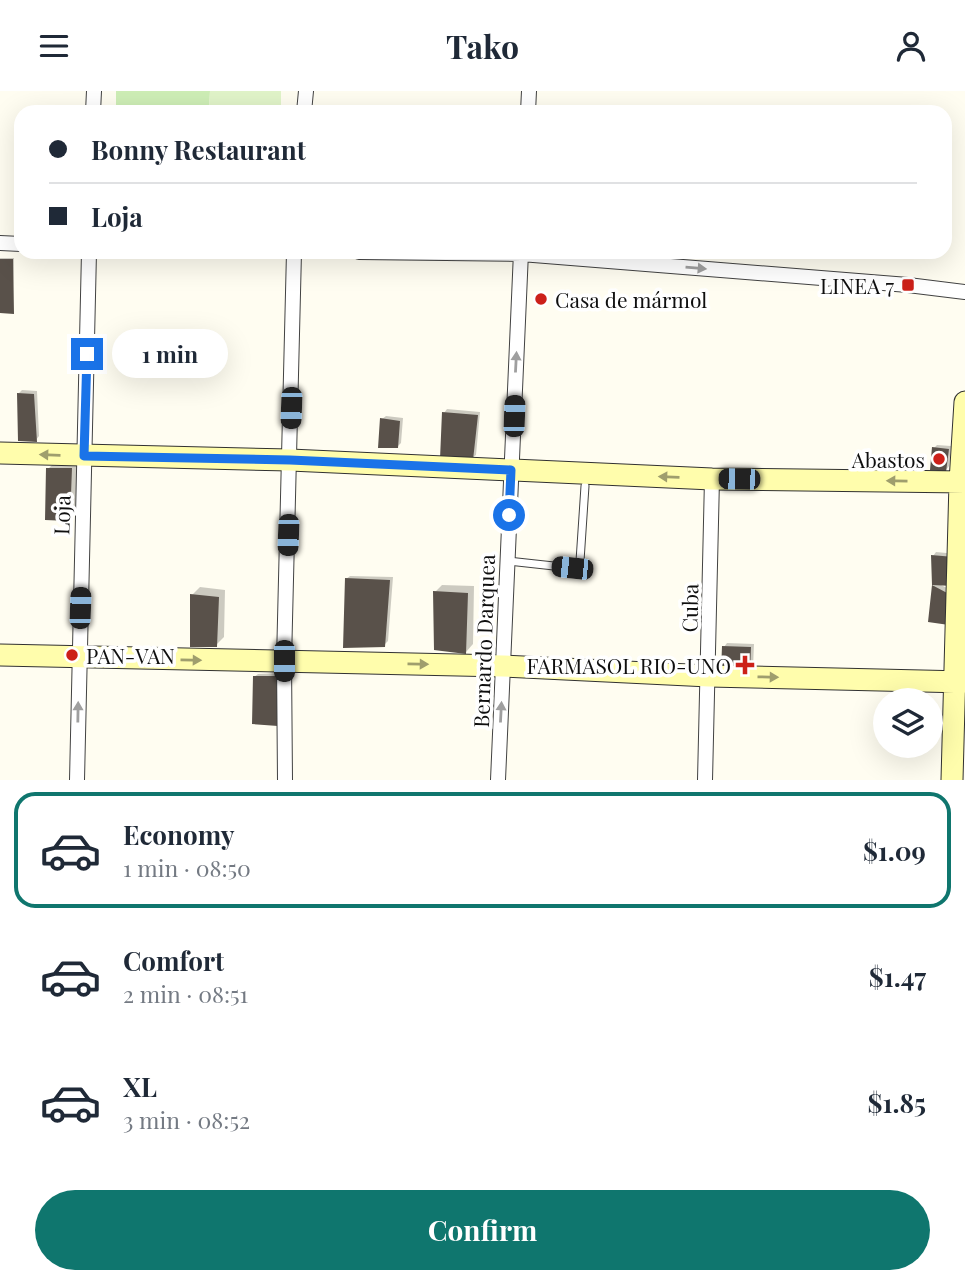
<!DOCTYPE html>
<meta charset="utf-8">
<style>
:root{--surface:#fff;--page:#f2f2f3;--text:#1f2937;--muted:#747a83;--line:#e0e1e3;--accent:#0f766e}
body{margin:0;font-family:"Playfair Display",serif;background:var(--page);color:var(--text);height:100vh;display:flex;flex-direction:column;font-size:26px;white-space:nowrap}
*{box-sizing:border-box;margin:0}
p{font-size:23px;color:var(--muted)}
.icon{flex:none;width:38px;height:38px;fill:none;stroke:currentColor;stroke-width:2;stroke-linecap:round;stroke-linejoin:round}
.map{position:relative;height:689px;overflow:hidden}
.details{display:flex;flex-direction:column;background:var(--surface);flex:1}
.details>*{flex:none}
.top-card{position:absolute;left:14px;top:14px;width:938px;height:154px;border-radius:21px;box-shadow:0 7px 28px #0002;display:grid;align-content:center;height:154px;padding:0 35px;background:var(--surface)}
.controls{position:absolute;left:873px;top:597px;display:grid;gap:14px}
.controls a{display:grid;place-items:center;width:70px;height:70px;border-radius:50%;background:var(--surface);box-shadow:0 7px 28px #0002;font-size:35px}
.end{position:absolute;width:32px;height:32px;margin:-16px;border:9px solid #1a73e8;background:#fff;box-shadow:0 0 0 4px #fff}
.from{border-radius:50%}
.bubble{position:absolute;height:49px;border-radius:24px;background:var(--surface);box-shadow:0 7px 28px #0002;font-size:23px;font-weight:700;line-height:49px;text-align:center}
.car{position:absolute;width:21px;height:42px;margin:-21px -10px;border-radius:9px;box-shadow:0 0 5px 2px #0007;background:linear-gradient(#222 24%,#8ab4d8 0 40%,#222 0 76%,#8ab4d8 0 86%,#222 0)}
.top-card b{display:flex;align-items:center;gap:24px;height:66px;font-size:26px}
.top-card b+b{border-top:2px solid var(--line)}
.top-card i{width:18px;height:18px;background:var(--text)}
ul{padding:12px 0 0;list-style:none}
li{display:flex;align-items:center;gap:21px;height:116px;margin:0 14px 10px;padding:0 21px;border:4px solid transparent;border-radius:21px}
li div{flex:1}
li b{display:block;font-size:26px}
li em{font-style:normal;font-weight:700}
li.active{border-color:var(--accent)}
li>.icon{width:63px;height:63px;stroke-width:1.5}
.primary-button{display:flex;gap:14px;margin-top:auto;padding:14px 35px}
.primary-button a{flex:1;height:80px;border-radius:42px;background:var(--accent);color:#fff;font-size:28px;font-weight:700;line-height:80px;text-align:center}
header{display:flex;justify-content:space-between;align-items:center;height:91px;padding:0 35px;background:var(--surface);font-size:32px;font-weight:700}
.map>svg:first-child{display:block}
.green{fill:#ceeeb6}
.pitch{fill:#e1f4c9}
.shadow{fill:#0003}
.building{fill:#59514a}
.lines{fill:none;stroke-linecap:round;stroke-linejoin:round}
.lane-casing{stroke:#424242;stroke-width:9}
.street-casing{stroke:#424242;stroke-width:16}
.secondary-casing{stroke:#313131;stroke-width:23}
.lane{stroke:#fff;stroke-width:7}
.street{stroke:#fff;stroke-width:14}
.secondary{stroke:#fffdac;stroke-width:21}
.oneway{fill:#9f9f9f}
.oneway2{fill:#9f9e6d}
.route{stroke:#1a73e8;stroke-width:9}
.poi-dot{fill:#cc2019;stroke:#fff;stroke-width:2.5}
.labels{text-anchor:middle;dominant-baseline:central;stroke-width:7;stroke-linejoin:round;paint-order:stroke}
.poi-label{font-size:21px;fill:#0f0f0f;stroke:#fff;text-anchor:end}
.street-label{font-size:21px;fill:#0f0f0f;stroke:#fff}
</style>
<header><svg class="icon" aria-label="menu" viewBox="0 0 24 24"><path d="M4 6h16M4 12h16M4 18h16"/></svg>Tako<svg class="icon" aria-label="person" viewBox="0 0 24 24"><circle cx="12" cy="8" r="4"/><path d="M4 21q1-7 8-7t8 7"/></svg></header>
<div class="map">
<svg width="965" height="689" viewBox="0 0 965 689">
<rect width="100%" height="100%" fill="#fffdf1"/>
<path class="green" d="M116,0h94l-1,21h-93z"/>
<path class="pitch" d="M210,0h71v21h-72z"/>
<path class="shadow" d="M0,167h14l-1,54 -13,-1z
M22,299l15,1 2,45 -3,4 -17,-47z
M447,318l33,3 -4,43 -4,3 -28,-45z
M386,325l17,2 -2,25 -4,4 -15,-28z
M937,354l14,1 -2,20 -3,4 -12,-22z
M54,372l23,1 -2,49 -5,6 -22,-50z
M936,461l21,2 -18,30 16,8 -25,29 3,-35 3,-3 -3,-27z
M350,485l43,1 -5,64 -4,4 -38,-66z
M442,494l32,1 -1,58 -7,8 -31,-60z
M200,496l25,3 -1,47 -8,8 -24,-50z
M727,552l27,1 -1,24 -4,4 -25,-25z
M281,582v47l-27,-43 4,-3z"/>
<path class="building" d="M0,168h13l1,55 -14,-1z
M17,302l17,1 3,48 -19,-1z
M442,321l36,3 -5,45 -33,-1z
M380,327l20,3 -2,27h-20z
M932,356l17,2 -3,23 -16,-2z
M46,377h26l-2,53 -25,-1z
M931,464l23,2 -1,29 -21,-1z
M345,487l45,2 -5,67 -42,1z
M932,494l17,9v31l-21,-3z
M433,500l35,2 -2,61 -32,-4z
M190,503l29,3 -2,50h-27z
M722,555l29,1 -1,26 -29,-1z
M253,585h25v50l-26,-2z"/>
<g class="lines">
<g class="lane-casing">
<path id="lane" d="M508,470l64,7 8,-7 5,-75"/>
</g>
<g class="street-casing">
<path id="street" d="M93,21l1,-21
M304,21l2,-21
M528,21l1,-21
M0,152l21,1
M359,161l162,2 387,31 57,7
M77,689l12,-528
M285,689l-1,-119 10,-409
M498,689l23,-528
M705,689l7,-301"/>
</g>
<g class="secondary-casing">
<path id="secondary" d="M0,362l290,7 422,19 253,3
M0,564l503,11 206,10 256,6
M952,689l8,-298 5,-80"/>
</g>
<use href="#lane" class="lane"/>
<use href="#street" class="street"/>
<use href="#secondary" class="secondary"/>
</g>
<defs><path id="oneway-solid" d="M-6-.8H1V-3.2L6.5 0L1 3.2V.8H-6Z" transform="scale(1.75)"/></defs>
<g class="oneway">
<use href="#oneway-solid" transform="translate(696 177) rotate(5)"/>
<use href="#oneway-solid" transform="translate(516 271) rotate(-87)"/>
<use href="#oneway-solid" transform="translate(78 621) rotate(-89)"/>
<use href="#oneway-solid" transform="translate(501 621) rotate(-87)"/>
</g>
<g class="oneway2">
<use href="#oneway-solid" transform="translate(50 364) rotate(-178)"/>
<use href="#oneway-solid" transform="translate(669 386) rotate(-178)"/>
<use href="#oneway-solid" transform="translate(897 390) rotate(-179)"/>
<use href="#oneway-solid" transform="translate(191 569) rotate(1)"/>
<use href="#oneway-solid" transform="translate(418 573) rotate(1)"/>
<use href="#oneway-solid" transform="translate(768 586) rotate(1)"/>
</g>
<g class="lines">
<path class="route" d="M87,263l-3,102 206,4 221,10 -2,45"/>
</g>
<g class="poi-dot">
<rect x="901" y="187" width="14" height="14" rx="3.5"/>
<circle cx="541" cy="208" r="7"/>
<circle cx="939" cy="368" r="7"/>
<circle cx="72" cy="564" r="7"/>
<path d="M741.5 563.5h7v7h7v7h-7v7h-7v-7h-7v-7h7z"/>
</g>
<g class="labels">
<g class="poi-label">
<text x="894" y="194">LINEA 7</text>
<text x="555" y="208" text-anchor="start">Casa de mármol</text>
<text x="925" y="368">Abastos</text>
<text x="86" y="564" text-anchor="start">PAN-VAN</text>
<text x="731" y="574">FARMASOL RIO-UNO</text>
</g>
<g class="street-label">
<text transform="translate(61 424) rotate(-88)">Loja</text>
<text transform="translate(689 517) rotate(-89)">Cuba</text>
<text transform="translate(483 550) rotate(-88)">Bernardo Darquea</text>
</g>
</g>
</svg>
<div class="controls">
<a><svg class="icon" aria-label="layers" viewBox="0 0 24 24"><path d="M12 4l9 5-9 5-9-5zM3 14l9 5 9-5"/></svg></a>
</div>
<i class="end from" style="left:509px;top:424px"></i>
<i class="end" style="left:87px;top:263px"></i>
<div class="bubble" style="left:112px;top:238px;width:116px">1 min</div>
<i class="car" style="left:291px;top:317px;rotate:182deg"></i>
<i class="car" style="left:514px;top:325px;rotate:2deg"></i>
<i class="car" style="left:739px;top:388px;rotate:271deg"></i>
<i class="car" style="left:288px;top:444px;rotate:182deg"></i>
<i class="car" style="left:572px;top:477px;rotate:276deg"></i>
<i class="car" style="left:80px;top:517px;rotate:2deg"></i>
<i class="car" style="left:284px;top:570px;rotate:180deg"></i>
<div class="top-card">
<b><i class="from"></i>Bonny Restaurant</b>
<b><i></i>Loja</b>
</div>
</div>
<section class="details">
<ul>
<li class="active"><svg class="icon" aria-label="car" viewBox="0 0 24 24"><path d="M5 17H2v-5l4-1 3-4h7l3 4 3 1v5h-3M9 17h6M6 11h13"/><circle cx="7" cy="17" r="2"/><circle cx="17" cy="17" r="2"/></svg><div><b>Economy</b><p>1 min · 08:50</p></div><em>$1.09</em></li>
<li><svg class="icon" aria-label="car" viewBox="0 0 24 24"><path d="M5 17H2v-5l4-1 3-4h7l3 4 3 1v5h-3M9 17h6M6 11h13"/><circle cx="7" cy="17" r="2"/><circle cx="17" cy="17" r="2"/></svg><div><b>Comfort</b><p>2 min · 08:51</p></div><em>$1.47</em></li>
<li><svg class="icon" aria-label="car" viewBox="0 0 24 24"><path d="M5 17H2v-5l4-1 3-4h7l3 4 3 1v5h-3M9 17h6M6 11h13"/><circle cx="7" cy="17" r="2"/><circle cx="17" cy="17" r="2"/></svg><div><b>XL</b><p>3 min · 08:52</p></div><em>$1.85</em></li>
</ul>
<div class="primary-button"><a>Confirm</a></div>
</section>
